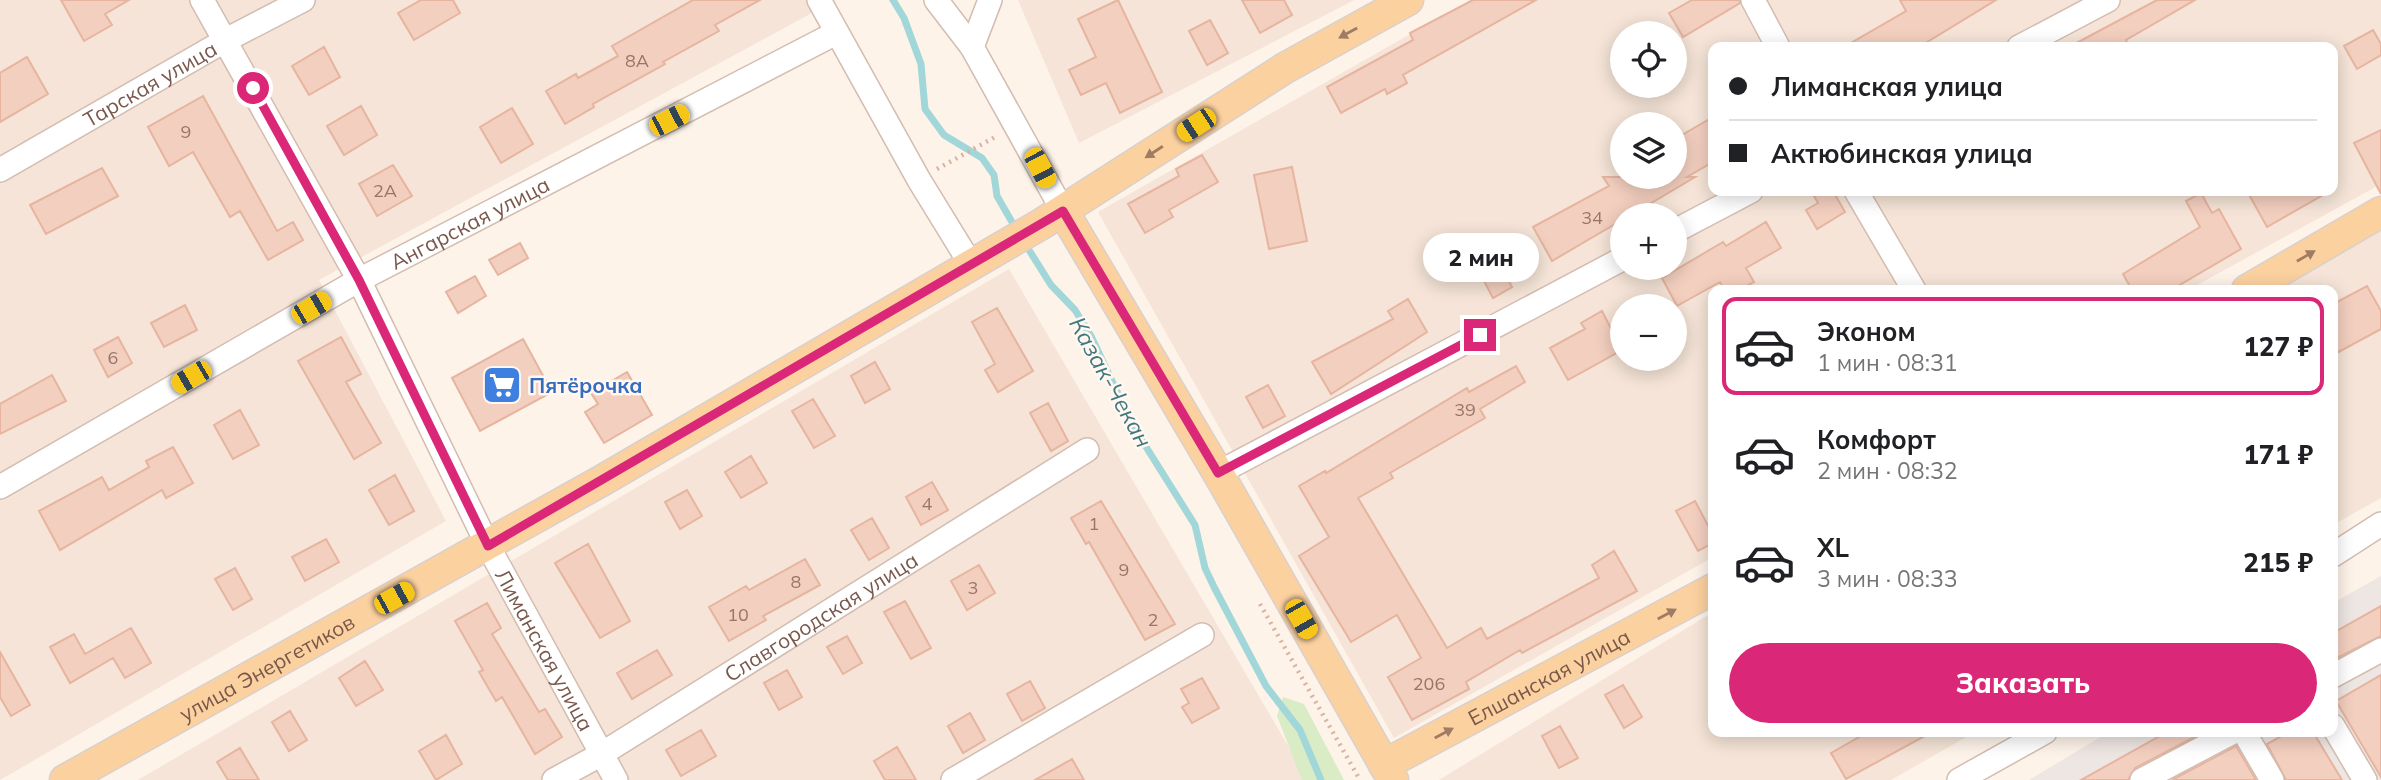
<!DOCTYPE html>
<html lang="ru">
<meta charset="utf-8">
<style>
:root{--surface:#fff;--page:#f2f2f2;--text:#202124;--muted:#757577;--line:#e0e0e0;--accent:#db2777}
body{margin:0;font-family:Mulish,sans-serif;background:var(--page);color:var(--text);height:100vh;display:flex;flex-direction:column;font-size:26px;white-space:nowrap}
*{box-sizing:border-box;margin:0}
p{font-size:23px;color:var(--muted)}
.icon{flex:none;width:38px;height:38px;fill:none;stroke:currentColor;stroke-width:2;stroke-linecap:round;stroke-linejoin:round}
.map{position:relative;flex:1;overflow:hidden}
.side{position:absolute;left:1708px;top:285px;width:630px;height:452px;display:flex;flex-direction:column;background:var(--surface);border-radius:14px;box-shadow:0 4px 18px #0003}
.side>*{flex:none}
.hud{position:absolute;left:1708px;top:42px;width:630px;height:154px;border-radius:14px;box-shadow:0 4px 18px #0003;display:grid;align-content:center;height:154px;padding:0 21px;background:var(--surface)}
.fabs{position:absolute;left:1610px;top:21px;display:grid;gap:14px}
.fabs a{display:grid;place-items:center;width:77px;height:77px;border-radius:50%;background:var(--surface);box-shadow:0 4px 18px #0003;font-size:35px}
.end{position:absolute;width:32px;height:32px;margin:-16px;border:9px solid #db2777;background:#fff;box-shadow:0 0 0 4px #fff}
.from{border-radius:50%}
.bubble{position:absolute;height:49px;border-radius:24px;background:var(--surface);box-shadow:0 4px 18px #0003;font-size:23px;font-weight:800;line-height:49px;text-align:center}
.car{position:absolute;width:21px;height:42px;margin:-21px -10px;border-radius:9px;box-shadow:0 0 5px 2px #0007;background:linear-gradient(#f5c518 24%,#345 0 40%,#f5c518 0 76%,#345 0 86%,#f5c518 0)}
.hud b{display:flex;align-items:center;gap:24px;height:66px;font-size:26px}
.hud b+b{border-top:2px solid var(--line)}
.hud i{width:18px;height:18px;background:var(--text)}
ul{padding:12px 0 0;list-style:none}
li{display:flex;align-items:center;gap:21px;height:98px;margin:0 14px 10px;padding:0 7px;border:4px solid transparent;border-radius:14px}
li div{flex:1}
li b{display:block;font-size:26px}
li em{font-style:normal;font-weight:800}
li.active{border-color:var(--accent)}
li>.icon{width:63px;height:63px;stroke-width:1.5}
.primary-button{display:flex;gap:14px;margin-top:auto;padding:14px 21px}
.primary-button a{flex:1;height:80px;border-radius:42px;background:var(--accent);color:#fff;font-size:28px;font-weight:800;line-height:80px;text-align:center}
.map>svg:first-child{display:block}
.residential{fill:#f5e4d7;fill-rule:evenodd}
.industrial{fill:#eee6e2}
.green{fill:#d9ecc6}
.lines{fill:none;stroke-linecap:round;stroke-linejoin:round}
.stream{stroke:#a2d7da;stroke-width:7}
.building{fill:#f3cfbf;stroke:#e6b49f;stroke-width:2}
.minor-casing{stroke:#d3bcb0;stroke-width:26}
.major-casing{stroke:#d9d0cd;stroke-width:33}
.path{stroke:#d9b2a2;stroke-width:4.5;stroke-dasharray:2 5;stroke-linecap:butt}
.minor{stroke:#fff;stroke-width:23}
.major{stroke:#fcd1a0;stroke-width:30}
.oneway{fill:#a07c64}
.route{stroke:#db2777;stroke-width:9}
.labels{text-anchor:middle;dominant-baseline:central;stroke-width:5;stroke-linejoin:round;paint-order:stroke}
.number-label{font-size:18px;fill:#987568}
.street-label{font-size:21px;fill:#79574b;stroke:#fff7f0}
.shop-label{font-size:21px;font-weight:bold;fill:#366cbe;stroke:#fff7f0;text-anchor:start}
.water-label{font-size:23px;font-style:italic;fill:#3e797e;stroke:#fff7f0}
</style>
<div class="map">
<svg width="2381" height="780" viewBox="0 0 2381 780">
<rect width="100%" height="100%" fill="#fdf3e9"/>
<path class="residential" d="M0,0h806l6,13 -493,267 127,241 -446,259z
M1018,0h336l-275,143z
M1470,0h911v184l-193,106h-475v267l-319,181 -296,-526zM1622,33h53v53h-53zM1713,47h620v144h-620zM1622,124h53v53h-53zM1622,215h53v53h-53zM1622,306h53v53h-53z
M2381,224v274l-48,27v-235h-72z
M1009,269l299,511h-1170z
M1713,612v120h262l-84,48h-452z"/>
<path class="industrial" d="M2381,576v204h-352l80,-48h224v-129z"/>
<path class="green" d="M1283,697l21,7 40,76h-42l-25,-64z"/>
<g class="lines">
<path class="stream" d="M893,0l11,18 17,46 4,45 19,26 38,23 12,17 3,21 19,33
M1024,242l27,43 24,25 16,26 42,90 62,99 10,43 9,19 52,99 34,44 21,50"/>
</g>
<path class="building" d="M61,0h68l-24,14 7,11 -28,16z
M421,0h32l7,13 -46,27 -16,-27z
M693,0h67l-45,25 4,6 -56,31 2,2 -72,40 1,3 -29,17 -19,-33 30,-17 2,4 40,-22 -6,-10z
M1118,0l44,92 -42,21 -14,-30 -25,12 -12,-25 27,-13 -18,-38z
M1242,0h42l8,15 -32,18z
M1473,0h63l-133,75 4,8 -20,11 -2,-5 -44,24 -14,-26 86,-47 -3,-7z
M1692,0h47l1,3 -57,34 -14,-24z
M1900,0h96l-77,47h-75l62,-36z
M2157,0h38l-69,40 4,7h-61z
M1210,20l18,33 -21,12 -18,-34z
M2373,30l8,14v11l-24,14 -13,-23z
M324,47l16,30 -31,18 -17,-29z
M27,57l21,37 -48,28v-49z
M203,96l74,135 16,-9 10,18 -35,20 -28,-49 -10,6 -37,-65 -24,14 -21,-39z
M361,106l16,29 -33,20 -17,-29z
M512,108l21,36 -32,19 -21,-36z
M1713,117v45l-26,15h8l-64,38h-9v5l-70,41 -19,-34 76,-41 -6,-9h72v-38z
M2381,130v64l-27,-51z
M1202,155l16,27 -49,28 4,7 -28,16 -17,-29 51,-28 -3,-7z
M393,165l19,31 -35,20 -18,-32z
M1292,167l15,74 -38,8 -15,-74z
M102,168l16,28 -72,38 -16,-29z
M1811,191h22l12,21 -28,17 -11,-19 12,-7z
M2247,191h83l-63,36z
M2201,193l11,20 7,-4 22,40 -70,41h-39l-9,-16 77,-47 -14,-26z
M1766,222l15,26 -35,20 8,14 -15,8h-14l-5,-8 -43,24 -15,-28 61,-36 3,4z
M520,243l8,15 -30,17 -9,-15z
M1494,254l18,33 -19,11 -18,-34z
M475,276l11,20 -28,17 -12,-21z
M2367,286l14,25v18l-48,26v-51z
M1408,299l19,33 -96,62 -19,-32 81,-43 -5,-8z
M185,305l12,25 -33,17 -13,-24z
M997,308l36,63 -35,21 -13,-22 10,-6 -23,-42z
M1602,311l20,39 -54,30 -18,-32 35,-19 -4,-6z
M118,337l14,26 -24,14 -14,-27z
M341,337l20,37 -15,8 35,61 -27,16 -56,-98z
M523,339l29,53 -72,39 -28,-53z
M875,362l15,27 -25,14 -14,-27z
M1516,366l9,16 -45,27 5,9 -95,55 3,5 -35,20 89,150 34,-20 6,11 112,-61 -7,-13 22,-14 23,40 -115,62 -2,-3 -54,32 3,7 -57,31 -24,-43 33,-19 -24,-43 -46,27 -52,-86 30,-19 -30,-51 26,-15 1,2 141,-85 2,4z
M627,372l25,43 -48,28 -19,-31 13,-8 -7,-11z
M52,375l14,26 -66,33v-30z
M1268,385l17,31 -22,12 -17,-31z
M813,399l22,37 -21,12 -22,-37z
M1048,403l20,38 -17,10 -21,-38z
M240,410l19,35 -26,14 -19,-34z
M173,447l20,36 -27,15 -4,-8 -102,60 -21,-39 63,-34 7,13 40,-23 -3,-6z
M751,456l16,27 -26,15 -16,-26z
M395,475l19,36 -25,14 -20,-35z
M932,482l16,28 -27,15 -15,-28z
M687,490l15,26 -22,13 -15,-27z
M1101,501l74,123 -30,16 -56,-98 -3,2 -15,-26z
M1695,501l18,34v8l-15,8 -22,-40z
M872,518l17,30 -20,12 -18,-30z
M326,539l13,23 -34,19 -13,-24z
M588,544l42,77 -30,17 -45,-75z
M805,559l15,26 -57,31 3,4 -37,21 -20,-34 37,-21 3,4z
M979,565l16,28 -28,17 -16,-29z
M235,568l17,31 -19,11 -18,-31z
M905,601l26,47 -20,11 -27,-47z
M487,603l14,25 -9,6 47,78 6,-3 17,28 -27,17 -33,-57 -6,4 -17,-29 4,-2 -28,-49z
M2381,606v30l-48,24v-27z
M131,628l20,35 -26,15 -12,-20 -43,25 -20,-36 24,-13 11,20z
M847,636l15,27 -19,11 -16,-27z
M657,650l15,25 -40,24 -15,-26z
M0,652l30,53 -19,11 -11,-19z
M365,661l18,29 -27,16 -17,-28z
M787,670l15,27 -23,13 -15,-27z
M2381,675v102l-45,-76z
M1202,678l17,30 -27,15 -10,-16 7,-4 -8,-14z
M1030,681l15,27 -23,13 -15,-27z
M1623,685l19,32 -18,11 -19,-33z
M290,711l17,29 -18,11 -17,-29z
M970,713l15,27 -22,13 -15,-27z
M1560,726l18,32 -19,10 -17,-32z
M701,730l15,26 -35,20 -15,-26z
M1868,732h64l-86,47 -15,-26z
M2167,732h37l-69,36 -7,12h-47z
M2289,732h24l29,48h-56l-19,-36z
M446,735l16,29 -26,16 -17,-29z
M2236,746l20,34h-84z
M897,747l19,33h-31l-11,-19z
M240,748l19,32h-31l-11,-18z
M1072,759l12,21h-49z"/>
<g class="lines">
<g class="minor-casing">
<g id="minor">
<path id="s1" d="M202,0l157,280 129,266 128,234"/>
<path d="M819,0l100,180 51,83"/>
<path d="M936,0l36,47 91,164"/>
<path d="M1753,0l25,47"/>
<path d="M972,47l18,-47"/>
<path d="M2019,47l89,-47"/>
<path id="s2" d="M0,170l226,-130 77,-40"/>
<path d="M1856,191l58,99"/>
<path d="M1675,231l76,-40"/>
<path d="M1218,473l404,-214"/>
<path id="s3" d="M0,487l359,-207 477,-247"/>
<path d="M2333,555l48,-31"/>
<path d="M2333,676l48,-26"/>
<path d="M2333,726l32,54"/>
<path d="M2244,732l28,48"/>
<path id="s4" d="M554,780l46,-25 487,-305"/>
<path d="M953,780l249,-145"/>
<path d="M1959,780l86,-48"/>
<path d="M2142,780l91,-48"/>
</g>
</g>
<g class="major-casing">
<g id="major">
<path d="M1063,211l155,262 175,307"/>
<path d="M2247,290l134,-78"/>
<path id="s5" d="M1384,765l329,-176"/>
<path id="s6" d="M65,780l538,-300 440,-257 242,-155 123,-68"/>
</g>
</g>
<path class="path" d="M937,169l60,-33
M1260,604l100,176"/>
<use href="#minor" class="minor"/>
<use href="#major" class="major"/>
</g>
<defs><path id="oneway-solid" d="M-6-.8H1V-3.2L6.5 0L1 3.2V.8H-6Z" transform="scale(1.75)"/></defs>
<g class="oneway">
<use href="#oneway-solid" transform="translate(1348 33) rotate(151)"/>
<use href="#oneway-solid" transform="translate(1154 152) rotate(147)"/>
<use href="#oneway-solid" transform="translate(2306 256) rotate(-30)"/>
<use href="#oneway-solid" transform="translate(1667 614) rotate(-28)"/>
<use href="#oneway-solid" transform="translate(1444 733) rotate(-28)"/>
</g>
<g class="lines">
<path class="route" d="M253,88l106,192 129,266 575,-335 155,262 262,-138"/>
</g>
<defs>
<g id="supermarket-square" transform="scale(2.0125)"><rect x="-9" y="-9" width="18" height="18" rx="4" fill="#3f7fe0" stroke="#fff7f0"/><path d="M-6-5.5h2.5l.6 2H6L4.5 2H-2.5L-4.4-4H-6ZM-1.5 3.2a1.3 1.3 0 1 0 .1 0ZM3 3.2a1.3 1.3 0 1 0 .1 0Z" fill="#fff"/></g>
</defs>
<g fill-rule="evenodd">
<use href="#supermarket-square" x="502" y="385"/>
</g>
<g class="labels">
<g class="number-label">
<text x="637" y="60">8А</text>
<text x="186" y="131">9</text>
<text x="385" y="190">2А</text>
<text x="1592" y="217">34</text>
<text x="113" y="357">6</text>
<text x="1465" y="409">39</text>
<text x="927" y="503">4</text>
<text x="1094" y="523">1</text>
<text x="1124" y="569">9</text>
<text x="796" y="581">8</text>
<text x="973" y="587">3</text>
<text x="738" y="614">10</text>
<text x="1153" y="619">2</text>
<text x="1429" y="683">206</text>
</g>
<g class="street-label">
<text stroke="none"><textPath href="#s2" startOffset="173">Тарская улица</textPath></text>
<text stroke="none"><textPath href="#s3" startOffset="539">Ангарская улица</textPath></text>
<text stroke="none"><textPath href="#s4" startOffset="313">Славгородская улица</textPath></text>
<text stroke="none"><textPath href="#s1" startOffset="735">Лиманская улица</textPath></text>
<text stroke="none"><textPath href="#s6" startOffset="231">улица Энергетиков</textPath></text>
<text stroke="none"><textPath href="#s5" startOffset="187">Елшанская улица</textPath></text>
</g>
<g class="shop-label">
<text x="529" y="385">Пятёрочка</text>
</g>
<g class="water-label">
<text transform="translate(1111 382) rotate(61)">Казак-Чекан</text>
</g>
</g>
</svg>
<div class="fabs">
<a><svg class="icon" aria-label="locate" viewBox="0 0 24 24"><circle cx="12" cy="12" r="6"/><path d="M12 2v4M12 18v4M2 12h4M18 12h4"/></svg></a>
<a><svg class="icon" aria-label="layers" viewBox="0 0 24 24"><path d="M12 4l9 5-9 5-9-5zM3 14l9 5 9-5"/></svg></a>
<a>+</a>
<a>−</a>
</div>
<i class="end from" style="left:253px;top:88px"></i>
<i class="end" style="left:1480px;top:335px"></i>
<div class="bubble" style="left:1423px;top:233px;width:116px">2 мин</div>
<i class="car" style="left:669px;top:120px;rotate:63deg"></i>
<i class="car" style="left:1196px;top:125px;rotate:237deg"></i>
<i class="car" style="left:1040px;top:168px;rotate:152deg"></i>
<i class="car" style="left:311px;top:308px;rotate:60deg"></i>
<i class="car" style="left:191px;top:377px;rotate:240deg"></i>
<i class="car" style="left:394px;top:598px;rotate:61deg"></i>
<i class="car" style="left:1301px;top:619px;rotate:150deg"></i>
<div class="hud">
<b><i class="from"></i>Лиманская улица</b>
<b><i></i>Актюбинская улица</b>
</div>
<section class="side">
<ul>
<li class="active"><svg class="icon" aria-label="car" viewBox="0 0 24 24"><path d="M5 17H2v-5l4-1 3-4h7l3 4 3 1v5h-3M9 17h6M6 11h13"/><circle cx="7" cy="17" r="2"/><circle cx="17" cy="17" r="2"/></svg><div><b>Эконом</b><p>1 мин · 08:31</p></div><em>127 ₽</em></li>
<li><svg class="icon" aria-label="car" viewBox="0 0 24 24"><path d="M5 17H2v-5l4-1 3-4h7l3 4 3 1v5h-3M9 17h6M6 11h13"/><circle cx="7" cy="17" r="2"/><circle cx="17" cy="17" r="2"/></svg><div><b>Комфорт</b><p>2 мин · 08:32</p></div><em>171 ₽</em></li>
<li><svg class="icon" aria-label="car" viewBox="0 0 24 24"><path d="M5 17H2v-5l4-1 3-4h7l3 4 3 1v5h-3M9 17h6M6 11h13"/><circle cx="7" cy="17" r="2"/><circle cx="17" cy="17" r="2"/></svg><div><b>XL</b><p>3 мин · 08:33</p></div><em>215 ₽</em></li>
</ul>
<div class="primary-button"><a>Заказать</a></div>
</section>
</div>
